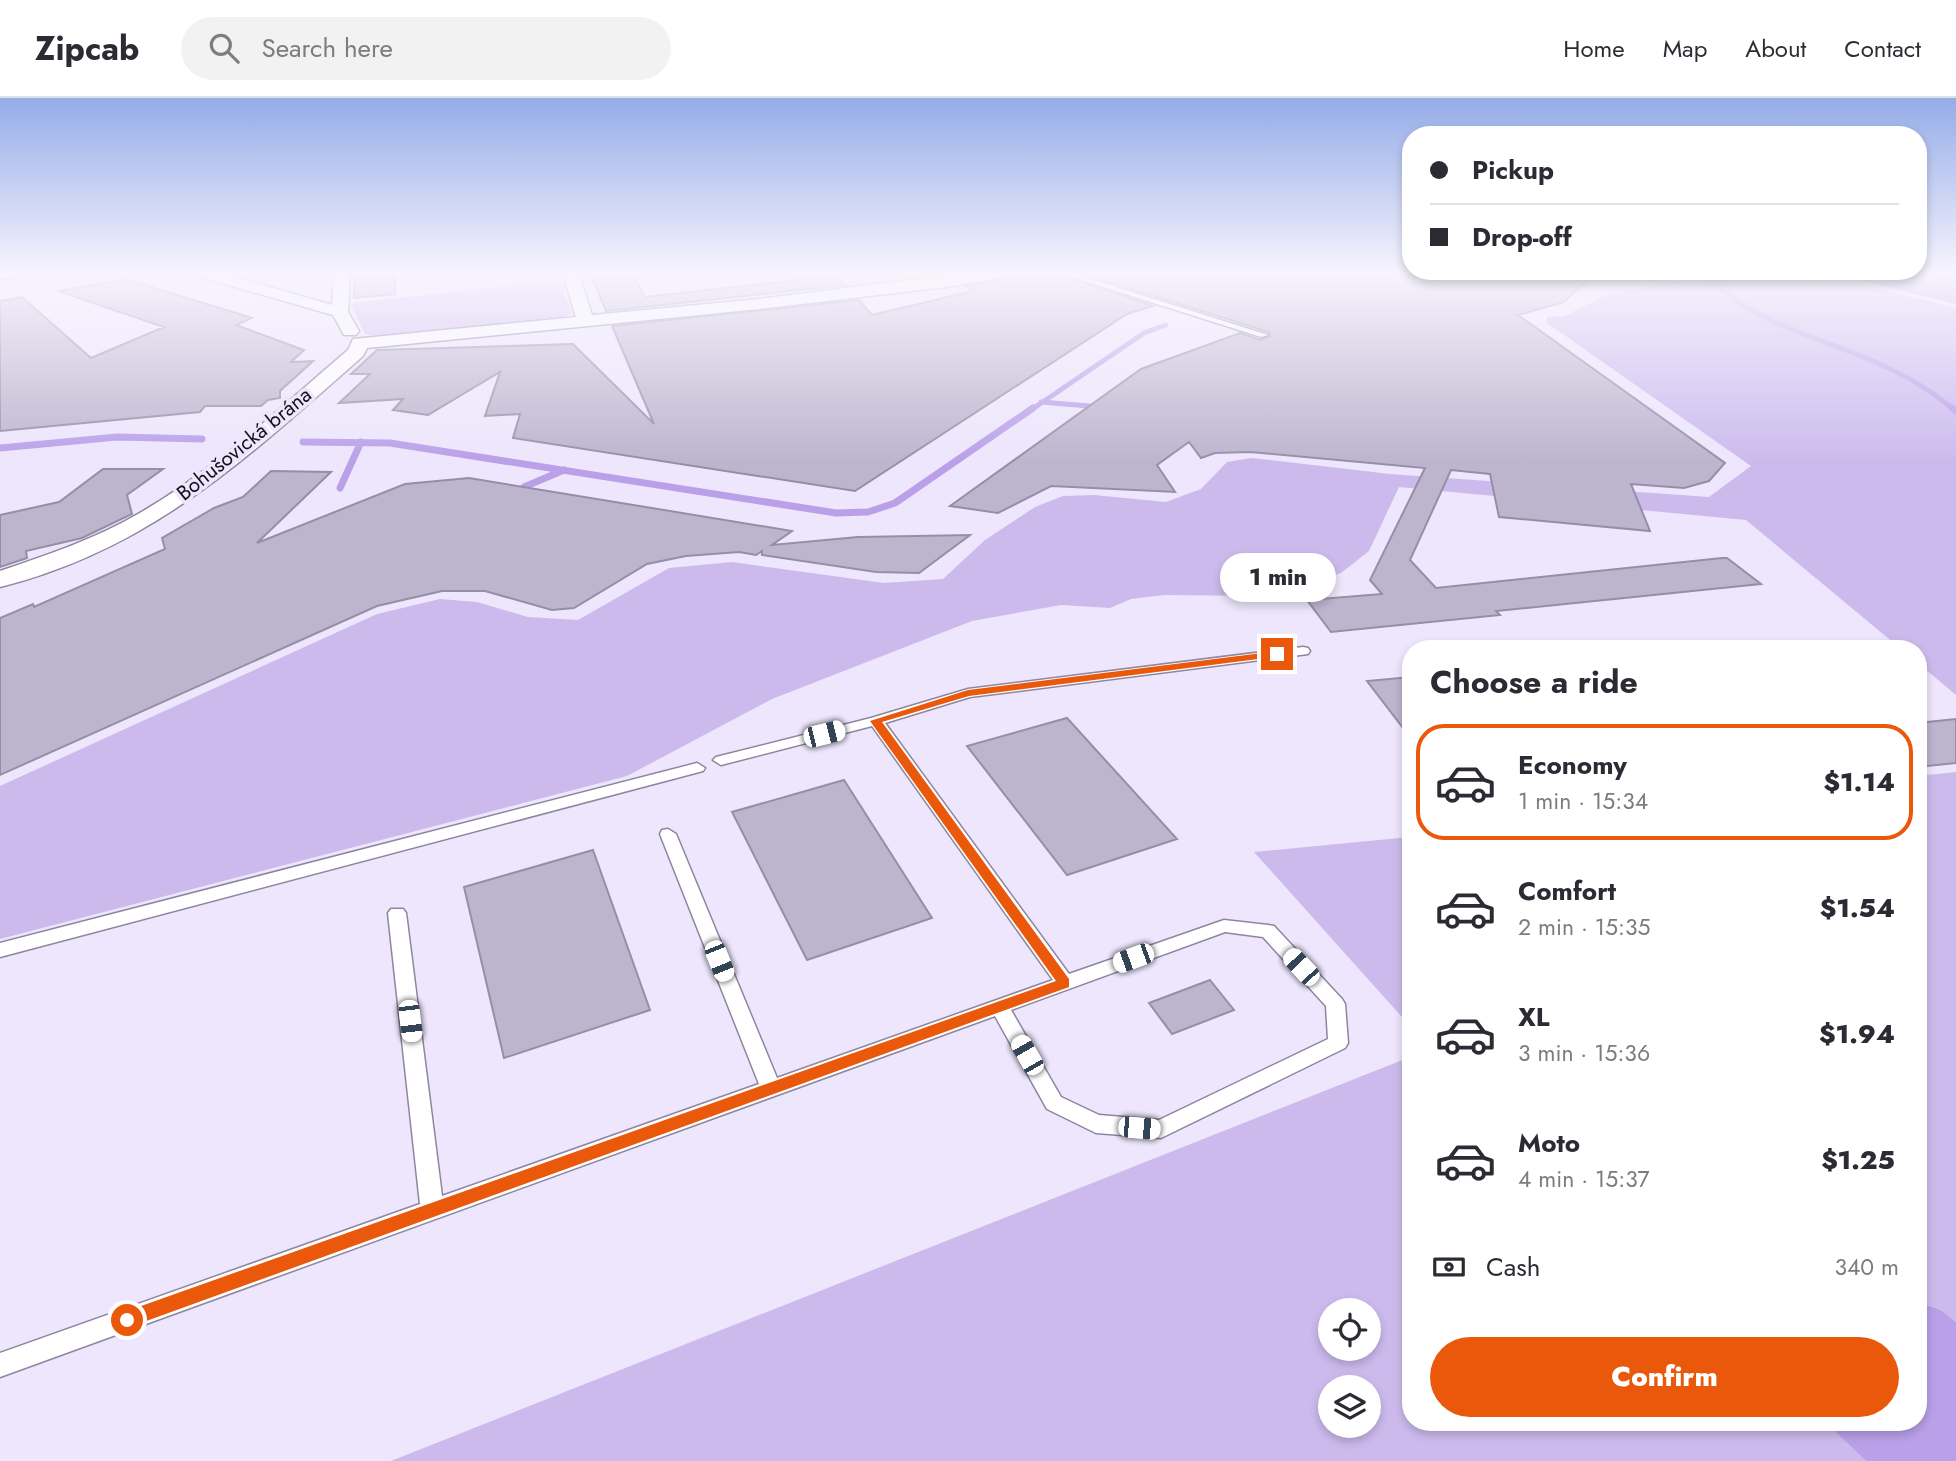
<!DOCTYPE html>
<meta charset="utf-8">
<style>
:root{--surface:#fff;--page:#f2f2f3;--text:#2b2b33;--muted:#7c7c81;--line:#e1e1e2;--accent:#ea580c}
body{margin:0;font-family:Jost,sans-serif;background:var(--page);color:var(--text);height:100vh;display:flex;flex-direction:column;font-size:26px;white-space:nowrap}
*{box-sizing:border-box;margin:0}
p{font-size:23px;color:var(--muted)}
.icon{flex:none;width:38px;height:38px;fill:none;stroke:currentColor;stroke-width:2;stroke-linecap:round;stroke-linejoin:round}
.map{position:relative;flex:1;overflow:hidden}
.sheet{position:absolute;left:1402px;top:542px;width:525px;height:791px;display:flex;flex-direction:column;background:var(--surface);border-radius:28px;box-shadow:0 4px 10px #0003}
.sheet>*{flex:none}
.top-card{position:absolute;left:1402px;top:28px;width:525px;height:154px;border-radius:28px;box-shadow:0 4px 10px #0003;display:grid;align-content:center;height:154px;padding:0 28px;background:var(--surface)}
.buttons{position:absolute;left:1318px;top:1200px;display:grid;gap:14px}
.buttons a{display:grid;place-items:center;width:63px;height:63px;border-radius:50%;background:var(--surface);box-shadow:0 4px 10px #0003;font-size:35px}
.end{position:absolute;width:32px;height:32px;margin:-16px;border:9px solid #ea580c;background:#fff;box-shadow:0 0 0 4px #fff}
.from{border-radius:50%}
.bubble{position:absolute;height:49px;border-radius:24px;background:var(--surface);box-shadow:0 4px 10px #0003;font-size:23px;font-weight:800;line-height:49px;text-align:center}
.car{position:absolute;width:21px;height:42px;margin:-21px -10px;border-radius:9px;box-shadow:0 0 5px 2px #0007;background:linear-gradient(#fff 24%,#345 0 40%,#fff 0 76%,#345 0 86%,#fff 0)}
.top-card b{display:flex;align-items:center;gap:24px;height:66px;font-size:26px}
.top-card b+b{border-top:2px solid var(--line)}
.top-card i{width:18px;height:18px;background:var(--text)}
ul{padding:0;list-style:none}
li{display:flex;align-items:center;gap:21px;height:116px;margin:0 14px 10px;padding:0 14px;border:4px solid transparent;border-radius:28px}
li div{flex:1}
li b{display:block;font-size:26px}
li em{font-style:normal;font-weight:800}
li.current{border-color:var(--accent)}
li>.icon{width:63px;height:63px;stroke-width:1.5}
h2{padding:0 28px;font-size:32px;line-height:84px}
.pay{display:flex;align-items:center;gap:18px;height:77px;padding:0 28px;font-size:26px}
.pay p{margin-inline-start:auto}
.cta{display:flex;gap:14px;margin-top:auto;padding:14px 28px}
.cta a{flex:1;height:80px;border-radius:42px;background:var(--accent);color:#fff;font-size:28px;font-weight:800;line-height:80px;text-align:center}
header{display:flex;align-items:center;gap:42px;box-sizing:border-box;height:98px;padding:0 35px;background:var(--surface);border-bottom:2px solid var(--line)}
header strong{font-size:33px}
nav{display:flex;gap:38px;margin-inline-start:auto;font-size:24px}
.search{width:490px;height:63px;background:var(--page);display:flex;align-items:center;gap:18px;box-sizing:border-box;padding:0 24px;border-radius:38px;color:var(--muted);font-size:26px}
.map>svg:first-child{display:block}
.green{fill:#ccbaed;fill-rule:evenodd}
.water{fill:#baa0e8}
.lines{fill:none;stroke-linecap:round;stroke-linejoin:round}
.stream-far1{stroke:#baa0e8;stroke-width:5}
.stream{stroke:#baa0e8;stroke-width:7}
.building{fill:#bdb4ce;stroke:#968ea6;stroke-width:2}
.service-casing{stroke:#8e869f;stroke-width:3}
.minor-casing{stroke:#8e869f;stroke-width:3}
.service{fill:#fff;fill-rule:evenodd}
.minor{fill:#fff;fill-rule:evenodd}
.route{fill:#ea580c}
.labels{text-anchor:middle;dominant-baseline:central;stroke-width:7;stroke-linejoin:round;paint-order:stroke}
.far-street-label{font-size:21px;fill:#131019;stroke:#ede6fc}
</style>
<header>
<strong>Zipcab</strong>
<div class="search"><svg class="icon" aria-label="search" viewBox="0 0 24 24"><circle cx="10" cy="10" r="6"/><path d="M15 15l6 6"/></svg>Search here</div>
<nav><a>Home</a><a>Map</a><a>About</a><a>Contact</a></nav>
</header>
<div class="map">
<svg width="1956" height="1363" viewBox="0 0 1956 1363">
<rect width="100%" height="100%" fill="#ede6fc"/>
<path class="green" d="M1738,173h16l57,15 28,-7 117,29v387l-38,-32v-14h-17l-155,-129 -347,-33 -30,64 -28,22 -69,23 -108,-1 -33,4 -21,9 -49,-3 -89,16 -200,78 -145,77 -627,163v-153l377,-172 63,-15 37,3 51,15 50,3 91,-52 63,-6 152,21 59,-4 42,-39 50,-33 28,-11 31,-1 72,7 35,-13 26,-27 25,-4 138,16 319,23 42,-31 -204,-143v-6l18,-1 45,-23z
M560,182l12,33 -16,8 -169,16 -22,-3 -15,-31z
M1956,674v550l-15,-12 -18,-7 -5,3v-530z
M1410,739v189l-156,-174z
M1410,959v366h416l40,38h-1475zM1330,1213h38v38h-38zM1330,1290h38v38h-38z"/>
<path class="water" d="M1808,173h148v33l-101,-25z
M1922,1205l19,7 15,12v139h-90l-40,-38h92v-117z"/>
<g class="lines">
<path class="stream-far1" d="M1731,173l-21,6c34,39 89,55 136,73 39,15 76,32 108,60
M1041,304l48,4
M1031,312l113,-77 22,-8"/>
<path class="stream" d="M1952,310l4,3
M303,344l87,1 446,70 32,-1 27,-9 138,-95
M0,350l117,-11 85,2
M524,389l40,-17
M340,390l21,-46"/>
</g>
<path class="building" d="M355,173h40v23l-41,4z
M589,173h42l14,26 153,-17 -8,-9h41l15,14 -240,26z
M1051,173l102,35 -26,8 -272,177 -342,-53 7,-24 -35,2 15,-44 -72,43 -35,-5 10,-11 -64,4 31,-29h-19l26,-24 196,-6 81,80 -42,-98 247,-26 13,15 101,-24 -7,-5z
M1074,173h351l1,11 64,-11h107l-33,31 -46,13 207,148 -16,18 -25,7 -53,-4 19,47 -151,-14 -9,-43 -39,-4 -41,90 26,28 286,-30h5l34,26 -265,27 4,4 -169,17 -24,-32 75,-6 -12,-14 55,-112 -175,-16 -35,1 -14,5 -12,-16 -32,23 18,27 -124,-6 -53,27 -48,-7 191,-137 99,-36 20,7 10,-4 -1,-4z
M125,181l127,39 -16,7 68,25 -13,12 22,-1 -33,30v7l-12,2 -7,6h-56l-5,6 -200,19v-130l22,-4 69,61 73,-31 -106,-36z
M103,371h60l-36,26 5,19 -50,24 -56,13 1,7 -27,9v-52l59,-13z
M271,373l60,1 -74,71 148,-59 64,-6 323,53 -20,14 86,-8 112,-2 -51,38 -43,-1 -114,-17v-4l-6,4 -17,-3 -53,4 -39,8 -73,44 -22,2 -67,-19h-43l-65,15 -377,169v-157l33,-14 1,3 131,-58 -3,-11 52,-30 29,-11z
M1410,579v60l-43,-56z
M1067,620l110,121 -110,36 -100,-129z
M1956,621v44l-38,4v-44z
M844,682l88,138 -125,42 -75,-148z
M593,752l57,160 -146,48 -40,-171z
M1210,882l24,30 -62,24 -23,-31z"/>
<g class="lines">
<g class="service-casing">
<path id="service" d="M28,173h23l-51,8v-4z
M1053,173h12l203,64 -7,2z
M1303,549l5,1 2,3 -2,3 -338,43 -85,26 184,251 155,-54 44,5 6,1 68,73 3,5 3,39 -3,5 -184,90 -65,-5 -49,-24 -52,-93 -995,361v-24l420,-149 -32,-291 3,-4h12l3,4 36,283 317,-112 -99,-250 2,-4 6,-1 8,5 101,244 276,-98 -181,-254 -151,39 -8,-5 3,-3 155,-39 97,-29zM1225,834l38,5 63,69 2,33 -169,81 -60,-5 -38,-18 -50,-87z
M697,665l8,5 -2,3 -703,186v-14z"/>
</g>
<g class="minor-casing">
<path id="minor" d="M188,173h26l118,34 2,-34h16l-2,41 11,19 -3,4h-12l-11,-20 -143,-41z
M562,173h16l14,44 167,-16 222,-28h34l-8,5 -53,10 -195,23 -392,39 -4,8c-114,100 -211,193 -363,231v-16c47,-16 95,-32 138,-57 77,-44 143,-107 210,-164l5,-11 223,-22z"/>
</g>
<use href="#service" class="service"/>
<use href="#minor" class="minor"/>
</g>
<linearGradient id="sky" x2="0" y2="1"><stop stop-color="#95ace8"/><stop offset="0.48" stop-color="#f7f4fe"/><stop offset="1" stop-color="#f7f4fe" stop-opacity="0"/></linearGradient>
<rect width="1956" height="364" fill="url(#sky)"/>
<path class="route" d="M1277,553l5,3 -1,2 -312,40 -87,26 187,257v8l-942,341 -6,-3 -3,-5 3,-6 6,-3 929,-330 -186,-260 98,-31z"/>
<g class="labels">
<g class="far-street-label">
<text transform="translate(244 346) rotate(-39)">Bohušovická brána</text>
</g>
</g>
</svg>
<div class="buttons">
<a><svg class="icon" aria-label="locate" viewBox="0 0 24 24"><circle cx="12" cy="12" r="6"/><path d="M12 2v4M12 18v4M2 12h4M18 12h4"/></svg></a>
<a><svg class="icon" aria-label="layers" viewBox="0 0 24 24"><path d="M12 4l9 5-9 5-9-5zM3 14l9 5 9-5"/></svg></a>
</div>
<i class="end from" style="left:127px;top:1222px"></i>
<i class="end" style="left:1277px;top:556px"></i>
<div class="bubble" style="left:1220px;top:455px;width:116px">1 min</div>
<i class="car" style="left:824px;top:636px;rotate:76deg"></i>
<i class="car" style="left:1133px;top:860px;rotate:250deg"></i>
<i class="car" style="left:719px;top:863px;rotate:158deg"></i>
<i class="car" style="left:1301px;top:869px;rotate:317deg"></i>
<i class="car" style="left:410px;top:923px;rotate:173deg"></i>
<i class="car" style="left:1027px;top:957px;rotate:330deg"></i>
<i class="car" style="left:1139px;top:1030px;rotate:95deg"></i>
<div class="top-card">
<b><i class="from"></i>Pickup</b>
<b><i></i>Drop-off</b>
</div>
<section class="sheet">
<h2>Choose a ride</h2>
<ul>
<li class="current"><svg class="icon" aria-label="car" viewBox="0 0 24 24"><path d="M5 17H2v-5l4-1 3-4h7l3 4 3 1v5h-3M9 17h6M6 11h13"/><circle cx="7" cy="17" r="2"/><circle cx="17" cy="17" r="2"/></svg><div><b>Economy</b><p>1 min · 15:34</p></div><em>$1.14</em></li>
<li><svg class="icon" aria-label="car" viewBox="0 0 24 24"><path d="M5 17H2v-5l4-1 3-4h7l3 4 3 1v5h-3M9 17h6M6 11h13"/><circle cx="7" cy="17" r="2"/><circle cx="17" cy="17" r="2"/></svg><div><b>Comfort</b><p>2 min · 15:35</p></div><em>$1.54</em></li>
<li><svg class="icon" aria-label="car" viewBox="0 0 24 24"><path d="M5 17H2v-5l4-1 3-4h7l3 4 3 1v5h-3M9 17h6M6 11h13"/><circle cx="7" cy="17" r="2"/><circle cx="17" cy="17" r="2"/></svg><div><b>XL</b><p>3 min · 15:36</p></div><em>$1.94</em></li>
<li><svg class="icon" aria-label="car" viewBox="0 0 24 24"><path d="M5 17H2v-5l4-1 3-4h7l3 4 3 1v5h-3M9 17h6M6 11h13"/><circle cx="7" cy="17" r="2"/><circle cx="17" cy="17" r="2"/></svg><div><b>Moto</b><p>4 min · 15:37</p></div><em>$1.25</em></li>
</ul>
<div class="pay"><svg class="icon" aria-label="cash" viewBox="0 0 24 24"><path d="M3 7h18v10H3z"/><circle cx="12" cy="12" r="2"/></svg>Cash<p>340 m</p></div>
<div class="cta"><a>Confirm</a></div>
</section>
</div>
